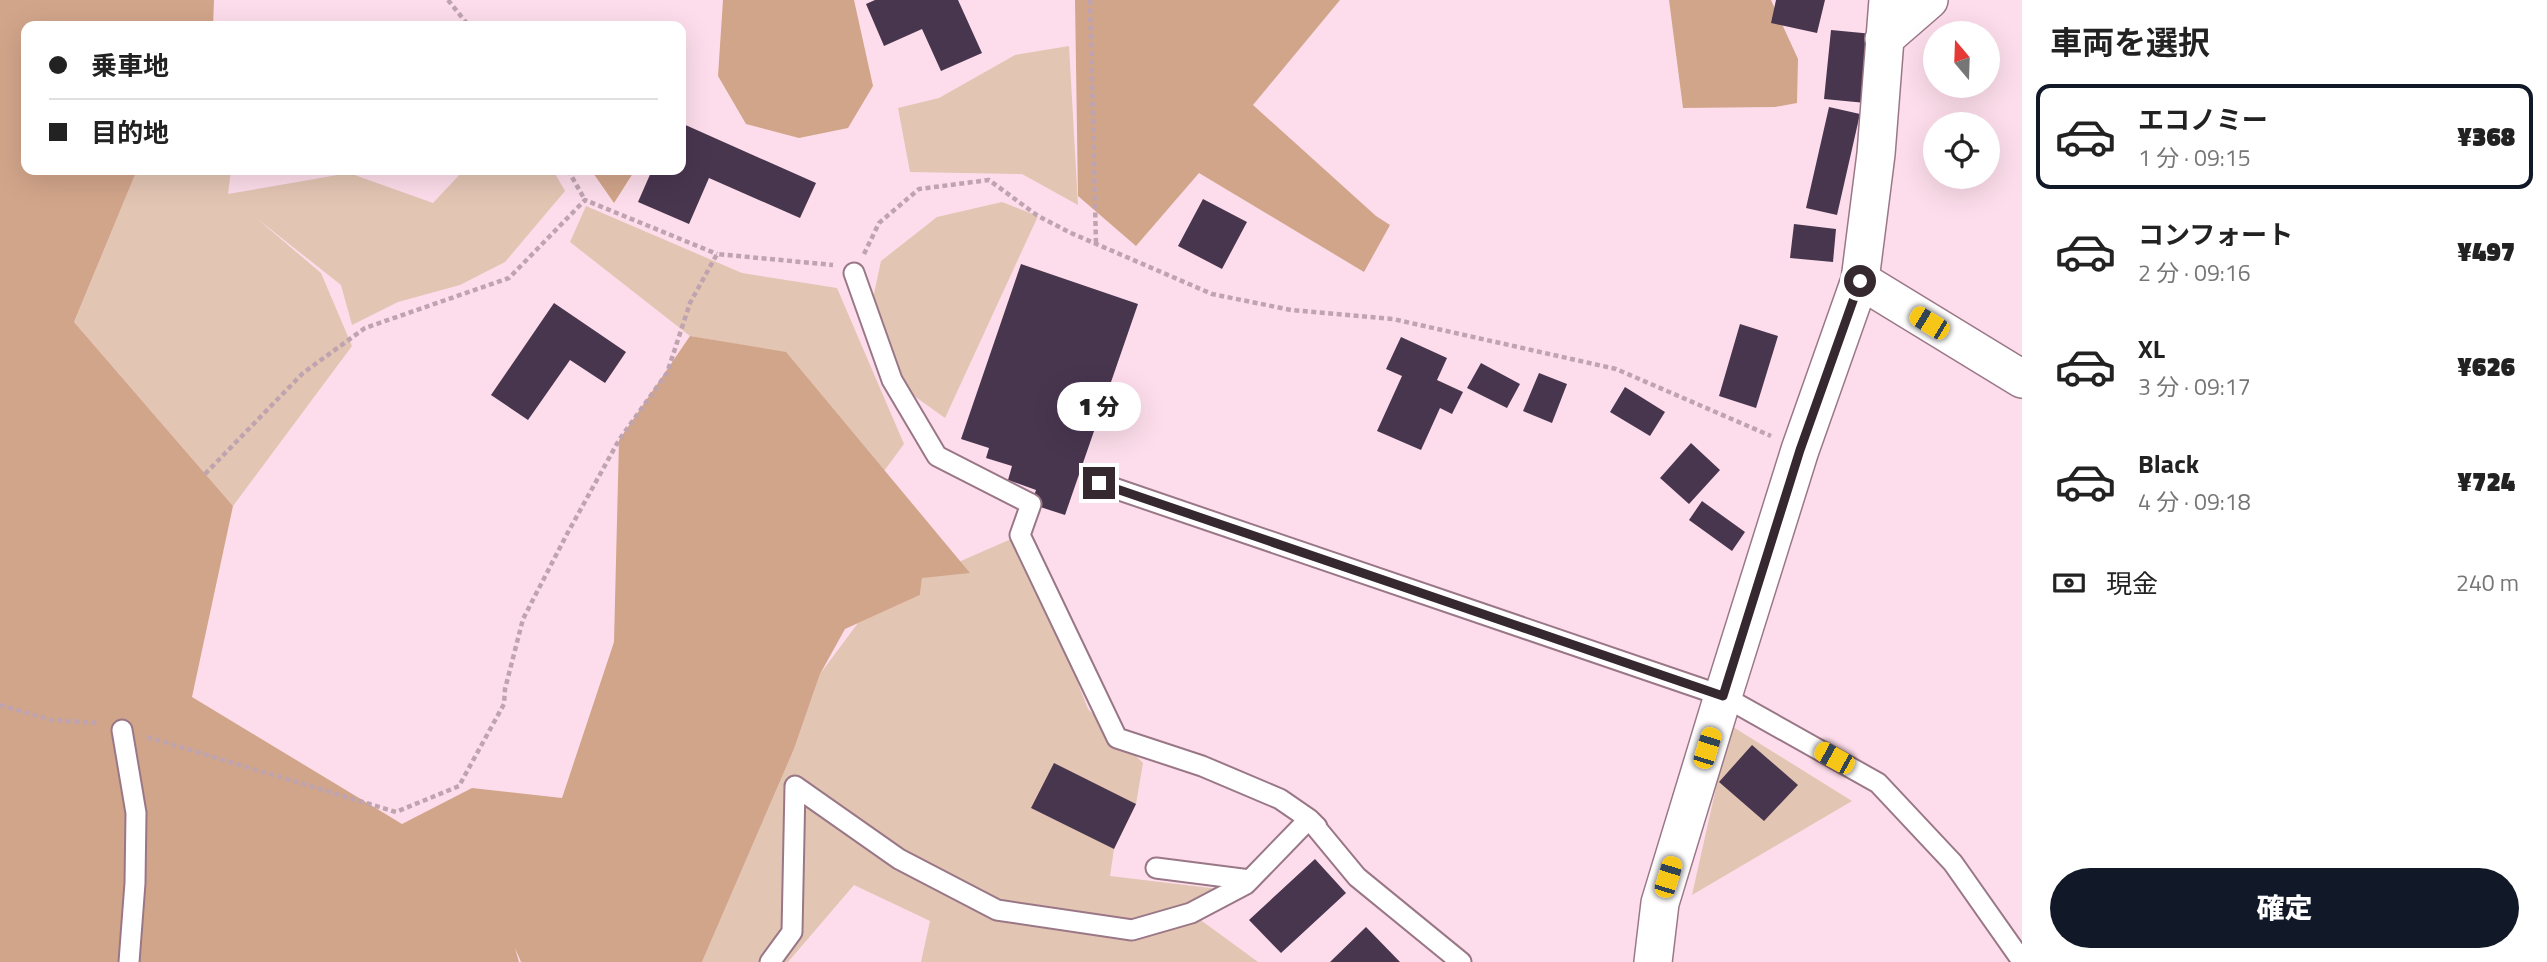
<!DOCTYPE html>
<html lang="ja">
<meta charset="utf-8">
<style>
:root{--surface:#fff;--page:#f6f6f6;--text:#222;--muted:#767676;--line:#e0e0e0;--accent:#111827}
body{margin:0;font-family:"Titillium Web","Noto Sans JP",sans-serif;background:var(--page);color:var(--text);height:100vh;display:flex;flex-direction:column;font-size:26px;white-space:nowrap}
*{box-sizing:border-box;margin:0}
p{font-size:23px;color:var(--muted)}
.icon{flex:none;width:38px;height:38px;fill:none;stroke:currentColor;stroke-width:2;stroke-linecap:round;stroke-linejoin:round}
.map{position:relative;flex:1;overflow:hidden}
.drawer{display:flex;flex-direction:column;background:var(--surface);width:525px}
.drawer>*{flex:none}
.banner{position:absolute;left:21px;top:21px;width:665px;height:154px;border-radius:14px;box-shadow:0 7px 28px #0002;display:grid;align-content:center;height:154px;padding:0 28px;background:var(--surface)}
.needle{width:46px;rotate:341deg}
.tools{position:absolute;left:1923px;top:21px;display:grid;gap:14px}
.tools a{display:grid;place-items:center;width:77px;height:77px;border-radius:50%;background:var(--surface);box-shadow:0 7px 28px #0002;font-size:35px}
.end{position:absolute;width:32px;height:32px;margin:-16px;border:9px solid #36282f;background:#fff;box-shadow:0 0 0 4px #fff}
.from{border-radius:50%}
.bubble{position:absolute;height:49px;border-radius:24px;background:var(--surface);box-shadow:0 7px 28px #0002;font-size:23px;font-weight:800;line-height:49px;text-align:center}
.car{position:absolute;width:21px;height:42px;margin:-21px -10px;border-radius:9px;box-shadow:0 0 5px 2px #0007;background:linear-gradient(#f5c518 24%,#345 0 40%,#f5c518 0 76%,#345 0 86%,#f5c518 0)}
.banner b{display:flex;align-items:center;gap:24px;height:66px;font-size:26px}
.banner b+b{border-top:2px solid var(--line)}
.banner i{width:18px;height:18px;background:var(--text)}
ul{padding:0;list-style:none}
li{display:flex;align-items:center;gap:21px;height:105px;margin:0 14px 10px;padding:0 14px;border:4px solid transparent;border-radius:14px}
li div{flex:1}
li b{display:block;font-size:26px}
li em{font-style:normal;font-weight:800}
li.selected{border-color:var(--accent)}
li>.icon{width:63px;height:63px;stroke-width:1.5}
h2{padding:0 28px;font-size:32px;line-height:84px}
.pay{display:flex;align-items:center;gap:18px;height:77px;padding:0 28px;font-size:26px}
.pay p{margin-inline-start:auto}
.cta{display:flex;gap:14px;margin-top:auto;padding:14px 28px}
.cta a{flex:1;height:80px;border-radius:42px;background:var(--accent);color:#fff;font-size:28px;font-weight:800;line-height:80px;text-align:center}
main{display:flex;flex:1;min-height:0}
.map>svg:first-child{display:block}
.green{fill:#e3c5b3}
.forest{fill:#d1a58a}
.building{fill:#48364f}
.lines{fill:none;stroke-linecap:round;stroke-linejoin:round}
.service-casing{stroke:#9a7787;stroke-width:23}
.minor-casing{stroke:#9a7787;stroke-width:40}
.path{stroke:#bfa4b0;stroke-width:4.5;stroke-dasharray:5 3.5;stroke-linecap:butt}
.service{stroke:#fff;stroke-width:19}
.minor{stroke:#fff;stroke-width:37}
.route{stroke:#36282f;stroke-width:9}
</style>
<main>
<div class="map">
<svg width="2022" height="962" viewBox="0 0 2022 962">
<rect width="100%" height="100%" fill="#fdddeb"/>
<path class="green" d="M1069,46l9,159 -56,-31 -112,-2 -12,-64 41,-10 76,-43z
M137,170h94l-3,24 121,-21 84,30 31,-33h89l12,21 -60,71 -45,23 -62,17 -46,23 -11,-40 -86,-68 66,56 31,73 -119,160 -159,-184z
M1002,202l36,14 -93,202 -53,-38 -23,-63 12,-56 56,-44z
M586,206l156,67 95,15 67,156 -20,27 -98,-118 -96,-17 -120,-94z
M1020,535l68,174 55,54 -7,41 -22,45 -4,27 109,13 -28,24 67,49h-337l9,-41 -76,-36 -66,77h-86l92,-213 26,-75 38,-51 62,-28 2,-17z
M1730,725l122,76 -160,94z"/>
<path class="forest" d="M0,0h214l-1,26h-187v144h111l-63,152 159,184 -41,191 210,127 70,-36 90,10 52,-156 5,-202 71,-104 96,16 184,221 -48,5 -2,17 -75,34 -25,45 -26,75 -92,213h-181l-6,-14 4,14h-519z
M723,0h131l19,86 -25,42 -49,10 -53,-14 -28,-48z
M1075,0h265l-87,105 123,111 14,9 -26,47 -165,-99 -63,73 -58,-50z
M1669,0h102l27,59 -1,44 -22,4 -92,1z
M591,170h44l-21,33z"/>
<path class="building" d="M875,0h83l24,53 -41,18 -19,-42 -38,17 -18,-42z
M1776,0h49l-8,33 -46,-10z
M1831,30l42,4 -7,69 -42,-4z
M1829,107l31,7 -23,101 -31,-7z
M681,123l135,60 -16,35 -91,-40 -20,46 -51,-22 14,-32h29z
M1203,199l44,23 -25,47 -44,-23z
M1794,224l42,5 -3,33 -43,-4z
M1021,264l117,40 -73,211 -34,-11 5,-14 -28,-10 4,-14 -26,-8 3,-10 -28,-9z
M554,303l72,49 -21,31 -35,-23 -42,60 -37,-25z
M1740,324l38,12 -22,72 -37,-12z
M1401,337l46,21 -10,22 26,12 -11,22 -12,-6 -19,42 -44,-19 25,-55 -16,-7z
M1481,363l39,21 -13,24 -40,-20z
M1539,373l28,11 -15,39 -29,-12z
M1625,387l40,25 -15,24 -40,-24z
M1691,443l29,27 -31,34 -29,-26z
M1702,501l43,31 -13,19 -43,-31z
M1752,745l46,40 -34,36 -45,-39z
M1054,763l82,41 -22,45 -83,-41z
M1315,859l31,34 -65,60 -32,-33z
M1366,927l34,35h-70z"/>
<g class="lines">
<g class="service-casing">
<path id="service" d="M854,273l38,107 45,76 94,48 -11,31 97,203 85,28 78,33 29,20 48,58 104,85
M1099,483l624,213 155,87 75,80 69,98
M122,730l14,83 -1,70 -6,79
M1156,868l94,12
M770,962l22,-30 3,-146 104,73 98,51 135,20 59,-17 55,-29 63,-65 8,8"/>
</g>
<g class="minor-casing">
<path id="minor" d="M1884,39l45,-39
M1860,280l162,99
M1653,962l7,-59 63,-207 77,-246 60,-170 16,-126 12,-154"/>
</g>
<path class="path" d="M448,0l21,26
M1090,0l6,244
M568,170l17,30
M864,254l15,-31 40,-34 70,-9 49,36 33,17 141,61 79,16 102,9 223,50 155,67
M205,474l98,-101 62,-45 144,-50 76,-78 132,54
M0,705l52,15 46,3
M147,737l249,75 63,-26 45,-82 1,-15 18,-70 44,-85 52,-94 48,-67 23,-70 27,-49 116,11"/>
<use href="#service" class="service"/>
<use href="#minor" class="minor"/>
</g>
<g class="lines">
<path class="route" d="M1099,483l624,213 77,-246 60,-169"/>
</g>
</svg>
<div class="tools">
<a><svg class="needle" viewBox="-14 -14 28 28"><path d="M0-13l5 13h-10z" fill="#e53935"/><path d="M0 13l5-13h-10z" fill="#767676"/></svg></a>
<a><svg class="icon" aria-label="locate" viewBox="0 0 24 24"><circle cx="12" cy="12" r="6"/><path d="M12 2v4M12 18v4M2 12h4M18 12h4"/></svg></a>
</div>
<i class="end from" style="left:1860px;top:281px"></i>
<i class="end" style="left:1099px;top:483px"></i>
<div class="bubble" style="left:1057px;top:382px;width:84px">1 分</div>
<i class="car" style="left:1929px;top:323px;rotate:301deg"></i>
<i class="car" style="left:1707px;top:748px;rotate:17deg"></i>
<i class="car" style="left:1834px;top:758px;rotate:299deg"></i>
<i class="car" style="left:1668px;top:877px;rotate:17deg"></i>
<div class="banner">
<b><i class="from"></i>乗車地</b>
<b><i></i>目的地</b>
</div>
</div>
<section class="drawer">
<h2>車両を選択</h2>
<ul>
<li class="selected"><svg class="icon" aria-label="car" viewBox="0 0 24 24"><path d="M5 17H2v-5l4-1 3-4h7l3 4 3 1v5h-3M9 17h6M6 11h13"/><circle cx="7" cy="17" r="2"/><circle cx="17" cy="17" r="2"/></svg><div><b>エコノミー</b><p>1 分 · 09:15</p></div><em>¥368</em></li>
<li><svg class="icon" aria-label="car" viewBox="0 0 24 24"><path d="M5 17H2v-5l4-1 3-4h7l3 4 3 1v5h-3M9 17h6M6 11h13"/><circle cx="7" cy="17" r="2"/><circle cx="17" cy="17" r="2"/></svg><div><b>コンフォート</b><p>2 分 · 09:16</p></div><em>¥497</em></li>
<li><svg class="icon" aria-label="car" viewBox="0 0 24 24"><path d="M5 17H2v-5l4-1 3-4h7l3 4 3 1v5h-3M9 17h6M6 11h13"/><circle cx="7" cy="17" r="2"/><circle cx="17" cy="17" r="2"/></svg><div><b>XL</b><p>3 分 · 09:17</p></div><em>¥626</em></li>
<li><svg class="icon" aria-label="car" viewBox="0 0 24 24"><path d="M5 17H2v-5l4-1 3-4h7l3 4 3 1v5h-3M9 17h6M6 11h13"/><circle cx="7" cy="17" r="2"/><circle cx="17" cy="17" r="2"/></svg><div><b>Black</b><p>4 分 · 09:18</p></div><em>¥724</em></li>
</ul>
<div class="pay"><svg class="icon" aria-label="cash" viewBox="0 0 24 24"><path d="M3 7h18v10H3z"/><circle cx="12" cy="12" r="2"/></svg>現金<p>240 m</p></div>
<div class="cta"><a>確定</a></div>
</section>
</main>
